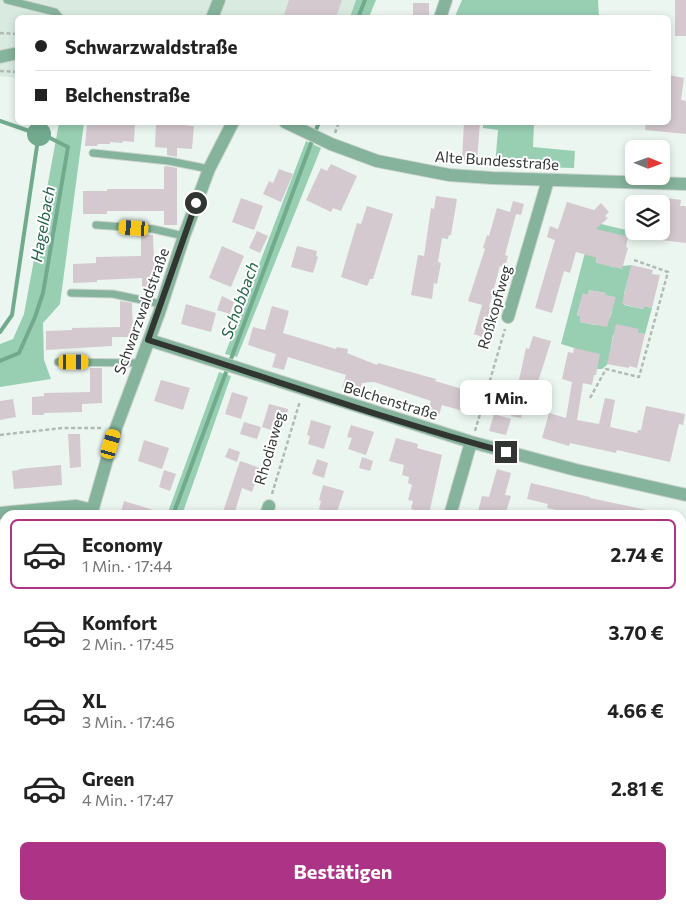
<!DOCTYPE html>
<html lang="de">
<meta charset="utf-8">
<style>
:root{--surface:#fff;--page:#f6f6f6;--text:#222;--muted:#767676;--line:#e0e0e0;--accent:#ad3387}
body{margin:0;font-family:Commissioner,sans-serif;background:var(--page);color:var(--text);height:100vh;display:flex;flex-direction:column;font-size:19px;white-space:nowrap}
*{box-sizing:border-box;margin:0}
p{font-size:16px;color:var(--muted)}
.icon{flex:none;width:28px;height:28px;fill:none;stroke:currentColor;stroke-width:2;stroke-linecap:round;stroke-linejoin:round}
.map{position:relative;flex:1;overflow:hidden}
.sheet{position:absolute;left:0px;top:510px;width:686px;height:400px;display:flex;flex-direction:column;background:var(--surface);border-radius:15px 15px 0 0;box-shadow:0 2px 8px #0003}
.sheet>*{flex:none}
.banner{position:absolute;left:15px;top:15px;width:656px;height:110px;border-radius:8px;box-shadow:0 2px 8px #0003;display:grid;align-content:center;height:110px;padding:0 20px;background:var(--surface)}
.needle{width:32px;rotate:91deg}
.buttons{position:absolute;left:625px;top:140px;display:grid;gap:10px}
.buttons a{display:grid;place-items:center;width:45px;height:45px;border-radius:8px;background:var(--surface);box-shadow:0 2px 8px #0003;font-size:25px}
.end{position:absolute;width:22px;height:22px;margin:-11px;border:6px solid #313633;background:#fff;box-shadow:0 0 0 2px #fff}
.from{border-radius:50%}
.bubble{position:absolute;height:35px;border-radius:8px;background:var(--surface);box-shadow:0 2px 8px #0003;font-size:16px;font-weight:700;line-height:35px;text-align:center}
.car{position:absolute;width:15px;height:30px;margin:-15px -8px;border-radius:6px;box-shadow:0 0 4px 1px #0007;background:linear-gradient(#f5c518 24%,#345 0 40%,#f5c518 0 76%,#345 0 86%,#f5c518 0)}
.banner b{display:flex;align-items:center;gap:18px;height:48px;font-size:19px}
.banner b+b{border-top:1px solid var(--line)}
.banner i{width:12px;height:12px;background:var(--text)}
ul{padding:9px 0 0;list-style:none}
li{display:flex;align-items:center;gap:15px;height:70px;margin:0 10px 8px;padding:0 10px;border:2px solid transparent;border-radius:8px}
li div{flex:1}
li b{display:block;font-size:19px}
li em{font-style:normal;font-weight:700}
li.active{border-color:var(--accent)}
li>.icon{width:45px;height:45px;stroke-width:1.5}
.action{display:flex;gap:10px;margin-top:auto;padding:10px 20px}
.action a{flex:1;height:58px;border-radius:8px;background:var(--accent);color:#fff;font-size:20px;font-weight:700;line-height:58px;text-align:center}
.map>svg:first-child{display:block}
.built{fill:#d9ebe0}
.green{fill:#98cfb3;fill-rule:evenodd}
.water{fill:#72aa8e}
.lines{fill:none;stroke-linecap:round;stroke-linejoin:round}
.stream{stroke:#72aa8e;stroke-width:4}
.building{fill:#d4c9cf}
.service-casing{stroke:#cad3ce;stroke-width:9}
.minor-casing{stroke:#cad3ce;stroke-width:14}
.tertiary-casing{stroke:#cad3ce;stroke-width:14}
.path{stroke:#b1bab5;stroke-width:2.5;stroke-dasharray:4 2.5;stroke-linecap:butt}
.service{stroke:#85b39b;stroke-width:7}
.minor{stroke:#85b39b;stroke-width:12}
.tertiary{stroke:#85b39b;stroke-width:12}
.route{stroke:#313633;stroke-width:6}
.labels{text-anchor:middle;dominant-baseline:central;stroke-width:4;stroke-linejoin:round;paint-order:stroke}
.street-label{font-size:15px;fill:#313633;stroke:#fff}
.water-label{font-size:16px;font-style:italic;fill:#206347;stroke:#fff}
</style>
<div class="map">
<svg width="686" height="910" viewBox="0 0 686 910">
<rect width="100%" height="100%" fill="#ebf6f0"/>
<path class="built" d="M0,0h356l-6,17 -332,1 -1,60 -17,-2z"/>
<path class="green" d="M356,0h20l-7,17h-19z
M462,0h136l1,17h-142l-1,-3z
M59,123h25l-24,181 -17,19 1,37 7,19 -51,8v-43l13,-5 11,-25z
M483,123h51l-1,24 42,4 -1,17 -79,-2 3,-36 -15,-2z
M306,141l15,7 -84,209 -12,-3z
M593,222l37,9 -2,6 -26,-6 -6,31 17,5 19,-2 -8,29 2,1 -2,10 19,4 1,-3 8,2 -7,26 -7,-1 -25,2 -5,29 -6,5h-5l-23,-21 -13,-4zM589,290l16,3 7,18 -2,7 -15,7 -15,-3v-6l-3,-1 6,-21 5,1z
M219,372l12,4 -49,139h-15z"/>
<path class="water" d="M27 134a12 12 0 1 1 24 0a12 12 0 1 1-24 0Z"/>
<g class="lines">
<path class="stream" d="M358,18l7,-18
M0,121l32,11
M0,332l12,-17 25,-169
M0,361l19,-8 16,-36 8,-24 25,-146 -22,-11
M173,515l146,-393
M73,910l2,-5"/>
</g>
<path class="building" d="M289,0h53l-6,18h-53z
M675,0h11v36h-11z
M413,3h16v15h-16z
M669,75l15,3 -3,22 5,1v33l-41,-4 1,-8h23z
M111,122h24l-1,20 -11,-1 -1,2 -12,-1v2h-12l-1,2h-12l2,-22h12v-1z
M464,122h16l-3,39 -15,-1z
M156,123l38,3 -2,23 -15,-1v9l-10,-2v-7l-12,-1z
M331,164l26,12 -16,35 -8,-3 -2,4 -25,-12 15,-32 6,3z
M166,166l11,2v57h-13v-14h-57v3h-24v-23h24v-2h57v-22z
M279,169l14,5 -12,28 -18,-8 6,-13 4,2z
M436,196l21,3 -6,36h-2l-1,4 -6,-1 -4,24 3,1 -4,21 -3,-1 -2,16 -21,-4 7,-40 6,1 7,-48 3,1z
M241,198l22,8 -9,24 -22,-8z
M666,198l15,2 -1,6h6v37l-25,-3z
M513,201l11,3 -3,11 -5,-1 -11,41 3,1 -3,11 -5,-1 -11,41 -21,-6 17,-52 -2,-1 4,-13 2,1 8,-28 13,4z
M567,202l27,8 7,-7 8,9 -4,4 3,2 -12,11 32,8 -2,10 2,1 -6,21 -26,-6 1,-5 -21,-6 -6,21 -6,-2 -12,42 -17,-5 20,-68 -8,-3 3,-11 8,3z
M367,206l26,8 -20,65h-3l-3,7 -26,-9 16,-54 4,1z
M257,231l11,5 -8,17 -11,-5z
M141,234l12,1 2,54h-13v-11l-45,2v2l-24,1v-19l23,-1v-6l45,-1z
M222,246l22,10 -13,31 -22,-9z
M297,246l20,5 -1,5 2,1 -5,16 -22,-6z
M631,265l22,5 -1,4 8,1 -8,33 -8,-2 -1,3 -21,-5z
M589,290l17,3v2l10,2 -9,30 -27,-5v-6h-3l6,-23 5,2z
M222,296l12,6 -4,12 -13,-4z
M120,301l12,2 1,34h-21v9l-66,4v-19l26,-1v-2l48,-1z
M186,304l30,9 -5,19 -30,-8z
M482,305l11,3 -8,30 -11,-4z
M272,306l17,5 -6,22 53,16 1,-2 11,2 -1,4 30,12 1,-2 58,16 -1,2 41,12 -6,20 -28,-8 -3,10 -11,-3 3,-11 -57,-19 -12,1 -3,10 -17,-5 4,-13 -58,-18 -4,13 -12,-3 4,-13 -28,-9 5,-18 12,3z
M616,324l23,5 -1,4 7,1 -8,34 -8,-2v2l-22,-4z
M533,336l18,5 -14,44 -18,-5 7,-32 3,1z
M574,348l26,6 -4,21h-2l-2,10 -9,-2 -6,37 22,4 6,-26 10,2 -5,27 27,6 1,-3h3l5,-24 39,8 -2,11 -4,-1 -9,38 -53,-12 -1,3 -46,-10 -1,3 -27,-8 7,-25 17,5 6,-36 -10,-3 6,-27 5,1z
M90,368h12v35l-20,1v8l-38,1v2h-12v-18l12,-1v-3l46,-1z
M161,380l29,8 -7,22 -29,-9z
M534,387l12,4 -5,16 -11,-4z
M232,392l16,5 -7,22 -16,-5z
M13,399l3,18 -16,3v-19z
M515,400l10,3 -4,15 -10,-2z
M269,404l19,5 -1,6 -7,18 -18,-6z
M494,414l17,5 -5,16 -17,-4z
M311,420l20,6 -7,23 -16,-5 2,-8 -3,-1z
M244,422l17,5 -4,12 -17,-5z
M351,425l23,7 -8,23 -18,-6 4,-11 -5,-1z
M68,434h12l1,33 -11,1z
M396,438l22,6 -1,4 25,7 -13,59 -18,-5 2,-8 -5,-1 4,-15 -4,-2 1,-6 -7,-2 2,-10 -15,-4z
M144,440l25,8 -7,21 -24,-8z
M229,448l11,4 -3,10 -12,-5z
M362,457l11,4 -3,10 -11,-3z
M317,459l11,4 -4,15 -12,-4z
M240,461l20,7 -8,24 -10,-4 -8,27h-12z
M61,465l1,20 -48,4 -2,-18 7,-1v-1z
M497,469l14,4 -6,22 6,1 -6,19h-28l5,-19 7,1z
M164,470l12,4 -6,17 -11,-4z
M531,483l59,14v1l57,12 -1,5h-66l-33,-7 1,-4 -21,-5z
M323,485l21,6 -8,24 -17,-6 2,-8 -2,-1z
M124,501l36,11v3h-40z"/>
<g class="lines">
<g class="service-casing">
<path id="service" d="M7,0l48,12 5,6
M93,153l76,8 40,8
M96,225l57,4 31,7
M71,293l42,1 48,10
M58,362l81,1"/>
</g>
<g class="minor-casing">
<path id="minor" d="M440,18l6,-18
M508,317l40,-137
M149,340l322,102 105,28 110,25
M0,513l76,-7 17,4
M91,515l25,-87 43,-115 25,-77 25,-67 24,-47
M266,515l3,-9
M450,515l21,-73
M0,704l5,-6
M681,723l5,1
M681,900l5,-26
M337,905l22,5
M0,907l7,3
M158,910l1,-5
M182,910l1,-5"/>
</g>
<g class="tertiary-casing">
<path id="tertiary" d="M212,18l7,-18
M0,57l18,-4
M285,122l46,22 46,17 72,14 43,3 194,6"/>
</g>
<path class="path" d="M0,33l18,1
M0,71l18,1
M335,133l4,-11
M590,398l16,-29 33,8 29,-105 -34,-12
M475,431l30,-102
M0,435l62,-7h41
M272,494l28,-93"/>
<use href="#service" class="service"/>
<use href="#minor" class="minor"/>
<use href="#tertiary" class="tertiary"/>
</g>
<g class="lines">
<path class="route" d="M196,203l-48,137c119,37 237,80 358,112"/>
</g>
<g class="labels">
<g class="street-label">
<text transform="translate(497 160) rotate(4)">Alte Bundesstraße</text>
<text transform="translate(494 307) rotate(-74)">Roßkopfweg</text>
<text transform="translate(141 311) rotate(-70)">Schwarzwaldstraße</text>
<text transform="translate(391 400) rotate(17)">Belchenstraße</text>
<text transform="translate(269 448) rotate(-74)">Rhodiaweg</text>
</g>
<g class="water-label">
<text transform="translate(42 224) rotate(-80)">Hagelbach</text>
<text transform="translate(239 300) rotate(-70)">Schobbach</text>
</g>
</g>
</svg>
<div class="buttons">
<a><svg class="needle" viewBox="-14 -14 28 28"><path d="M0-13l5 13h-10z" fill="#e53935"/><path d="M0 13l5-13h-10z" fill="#767676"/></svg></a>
<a><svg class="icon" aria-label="layers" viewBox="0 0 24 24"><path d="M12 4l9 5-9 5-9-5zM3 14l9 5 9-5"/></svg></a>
</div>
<i class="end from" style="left:196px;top:203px"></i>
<i class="end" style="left:506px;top:452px"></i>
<div class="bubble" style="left:460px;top:380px;width:92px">1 Min.</div>
<i class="car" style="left:134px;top:228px;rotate:274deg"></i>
<i class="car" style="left:74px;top:362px;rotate:90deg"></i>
<i class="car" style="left:111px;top:444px;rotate:16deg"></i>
<div class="banner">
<b><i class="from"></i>Schwarzwaldstraße</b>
<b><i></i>Belchenstraße</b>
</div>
<section class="sheet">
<ul>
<li class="active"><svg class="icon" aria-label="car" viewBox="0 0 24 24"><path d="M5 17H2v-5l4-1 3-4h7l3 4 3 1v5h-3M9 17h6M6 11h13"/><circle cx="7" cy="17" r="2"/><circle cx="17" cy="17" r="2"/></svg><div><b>Economy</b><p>1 Min. · 17:44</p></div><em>2.74 €</em></li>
<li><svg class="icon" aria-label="car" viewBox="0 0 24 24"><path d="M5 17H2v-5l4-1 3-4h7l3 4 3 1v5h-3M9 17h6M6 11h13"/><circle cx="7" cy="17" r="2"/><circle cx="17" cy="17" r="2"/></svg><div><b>Komfort</b><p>2 Min. · 17:45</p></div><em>3.70 €</em></li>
<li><svg class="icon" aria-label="car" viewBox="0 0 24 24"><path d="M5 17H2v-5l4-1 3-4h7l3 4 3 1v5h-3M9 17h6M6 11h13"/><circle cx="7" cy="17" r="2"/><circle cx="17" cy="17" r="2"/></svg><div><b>XL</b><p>3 Min. · 17:46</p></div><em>4.66 €</em></li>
<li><svg class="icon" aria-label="car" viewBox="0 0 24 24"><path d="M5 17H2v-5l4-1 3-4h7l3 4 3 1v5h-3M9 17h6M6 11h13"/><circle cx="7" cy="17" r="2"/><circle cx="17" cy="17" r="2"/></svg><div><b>Green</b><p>4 Min. · 17:47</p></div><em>2.81 €</em></li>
</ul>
<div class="action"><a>Bestätigen</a></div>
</section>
</div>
